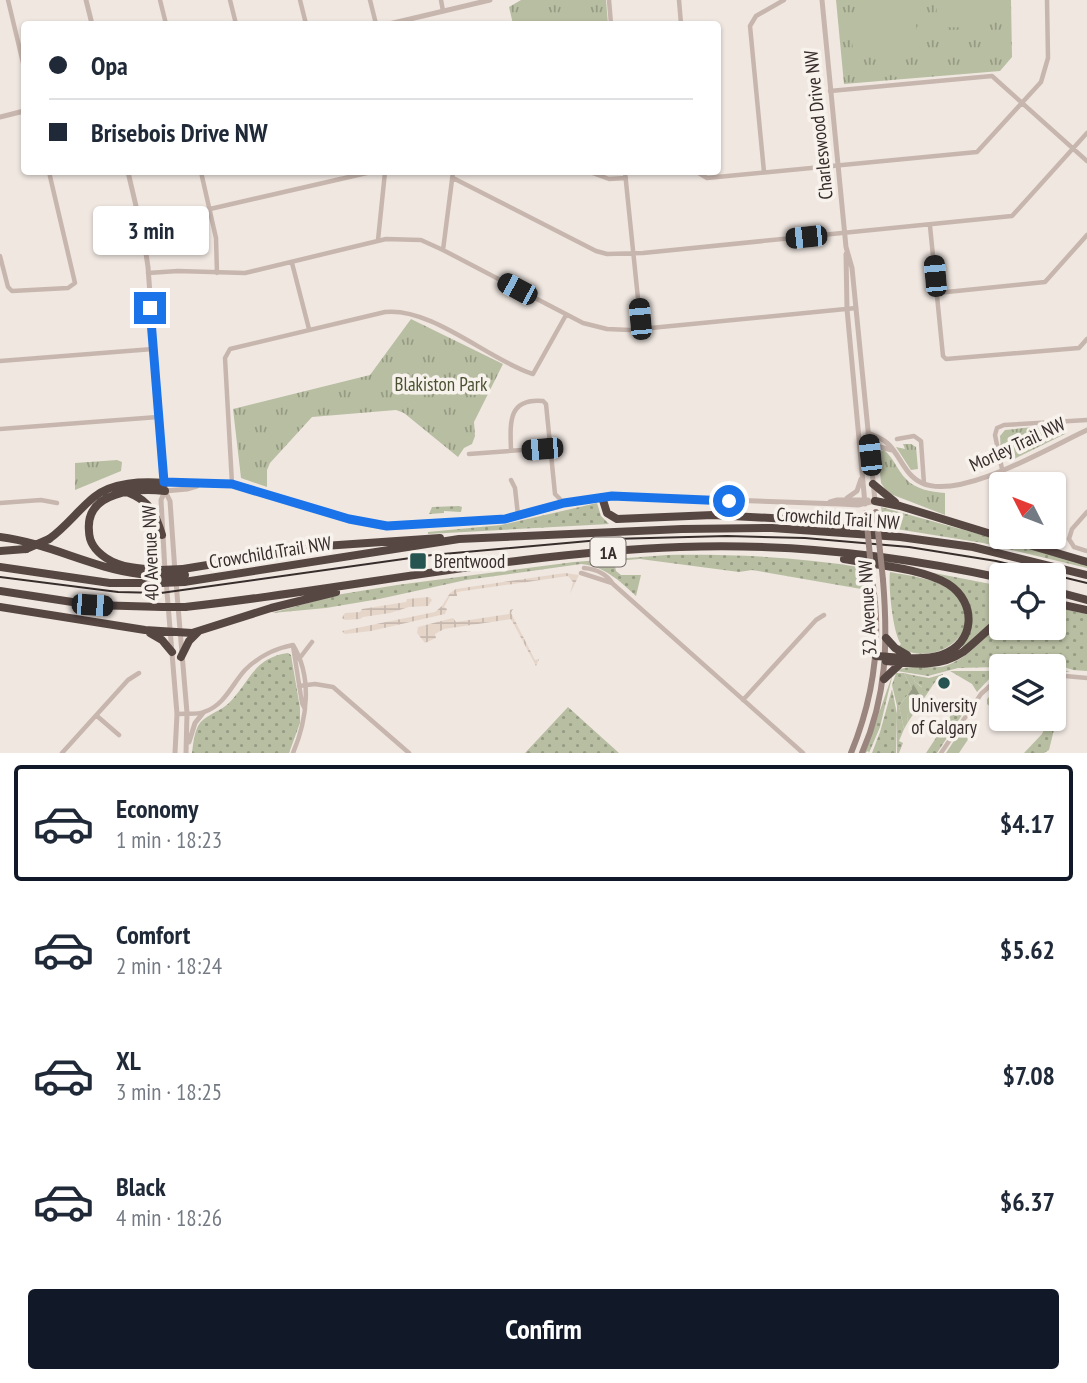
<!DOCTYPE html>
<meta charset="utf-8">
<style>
:root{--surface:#fff;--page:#f6f6f7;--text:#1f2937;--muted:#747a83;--line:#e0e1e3;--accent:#111827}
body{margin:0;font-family:"PT Sans Narrow",sans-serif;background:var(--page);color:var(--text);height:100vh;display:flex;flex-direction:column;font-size:26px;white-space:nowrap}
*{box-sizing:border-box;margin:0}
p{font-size:23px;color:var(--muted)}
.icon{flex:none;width:38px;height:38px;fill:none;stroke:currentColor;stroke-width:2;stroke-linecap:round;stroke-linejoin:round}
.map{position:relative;height:753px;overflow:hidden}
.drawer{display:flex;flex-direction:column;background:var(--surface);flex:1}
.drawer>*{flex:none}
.banner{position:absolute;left:21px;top:21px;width:700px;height:154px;border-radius:7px;box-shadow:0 2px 5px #0004;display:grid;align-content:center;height:154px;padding:0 28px;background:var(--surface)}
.needle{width:46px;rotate:312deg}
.tools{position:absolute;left:989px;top:472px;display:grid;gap:14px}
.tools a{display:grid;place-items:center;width:77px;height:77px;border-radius:7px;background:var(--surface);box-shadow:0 2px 5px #0004;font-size:35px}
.end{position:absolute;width:32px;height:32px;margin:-16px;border:9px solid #1a73e8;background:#fff;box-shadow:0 0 0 4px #fff}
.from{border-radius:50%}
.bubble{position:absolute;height:49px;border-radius:7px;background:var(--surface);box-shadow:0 2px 5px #0004;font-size:23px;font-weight:700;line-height:49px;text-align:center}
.car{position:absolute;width:21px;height:42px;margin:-21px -10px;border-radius:9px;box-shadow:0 0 5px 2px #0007;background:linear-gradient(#222 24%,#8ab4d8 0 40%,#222 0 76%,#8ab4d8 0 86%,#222 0)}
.banner b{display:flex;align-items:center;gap:24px;height:66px;font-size:26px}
.banner b+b{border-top:2px solid var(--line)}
.banner i{width:18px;height:18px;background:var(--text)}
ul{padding:12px 0 0;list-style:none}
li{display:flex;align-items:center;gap:21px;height:116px;margin:0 14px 10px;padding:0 14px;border:4px solid transparent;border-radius:7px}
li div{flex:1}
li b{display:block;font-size:26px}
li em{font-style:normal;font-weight:700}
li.on{border-color:var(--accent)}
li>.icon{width:63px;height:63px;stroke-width:1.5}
.action{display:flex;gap:14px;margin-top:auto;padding:14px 28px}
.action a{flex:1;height:80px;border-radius:7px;background:var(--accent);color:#fff;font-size:28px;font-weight:700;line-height:80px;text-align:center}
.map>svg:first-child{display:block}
.grass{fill:url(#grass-dots)}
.forest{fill:url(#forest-firs)}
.park{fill:url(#park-tufts)}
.pitch{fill:#b8bea2}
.plaza{fill:url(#plaza-grid)}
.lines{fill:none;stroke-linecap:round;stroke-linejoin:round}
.minor{stroke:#c7b6ae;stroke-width:4.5}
.tertiary{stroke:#c7b6ae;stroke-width:5}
.secondary{stroke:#9b867f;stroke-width:6}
.motorway{stroke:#574743;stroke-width:8}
.tram{stroke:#372d2b;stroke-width:2}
.secondary-bridge{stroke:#9b867f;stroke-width:6}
.motorway-bridge{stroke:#574743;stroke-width:8}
.route{stroke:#1a73e8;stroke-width:9}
.poi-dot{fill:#255451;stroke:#f8f2ed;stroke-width:2.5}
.labels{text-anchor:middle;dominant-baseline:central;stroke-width:7;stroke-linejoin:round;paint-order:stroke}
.shield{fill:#f8f2ed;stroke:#716865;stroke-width:2}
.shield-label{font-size:18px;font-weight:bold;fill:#372d2b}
.street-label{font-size:19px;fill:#372d2b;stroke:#f8f2ed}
.park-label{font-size:19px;fill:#4a5232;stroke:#f8f2ed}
.poi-label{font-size:19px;fill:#372d2b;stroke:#f8f2ed;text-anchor:start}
</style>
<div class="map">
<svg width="1087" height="753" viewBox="0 0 1087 753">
<defs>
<pattern id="grass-dots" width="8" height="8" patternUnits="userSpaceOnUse" patternTransform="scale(1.75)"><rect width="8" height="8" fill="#b8bea2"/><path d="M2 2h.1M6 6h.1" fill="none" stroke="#969b84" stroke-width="1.8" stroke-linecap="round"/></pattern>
<pattern id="forest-firs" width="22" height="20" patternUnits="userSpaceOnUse" patternTransform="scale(1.75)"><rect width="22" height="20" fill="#b8bea2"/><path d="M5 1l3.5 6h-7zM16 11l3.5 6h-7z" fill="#969b84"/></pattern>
<pattern id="park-tufts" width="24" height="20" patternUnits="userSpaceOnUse" patternTransform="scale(1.75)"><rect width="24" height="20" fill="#b8bea2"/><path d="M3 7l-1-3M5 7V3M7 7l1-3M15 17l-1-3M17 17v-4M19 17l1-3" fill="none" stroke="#969b84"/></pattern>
<pattern id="plaza-grid" width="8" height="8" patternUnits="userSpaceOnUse" patternTransform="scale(1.75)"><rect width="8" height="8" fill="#e6d6ca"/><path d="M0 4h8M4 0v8" fill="none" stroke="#c6b8ae"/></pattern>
</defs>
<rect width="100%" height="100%" fill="#f0e7e1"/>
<path class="grass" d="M597,503l4,13 8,8 -181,10v-2l73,-7z
M459,506l3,1 -1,5 -17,-1v2l-15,1 3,-7z
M881,507l206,57v4l-104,-25 -99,-16z
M667,555c67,-1 132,2 198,13l2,19v3l-115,-20 -13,2 -99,-13 -26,2 2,10 5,4h20l-5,21c-16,-15 -32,-30 -55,-32l-115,16 -87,19 -53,9 -54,5 64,-18 61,-10 177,-23z
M890,572c20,4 45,6 62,19 40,32 -11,81 -54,56l3,-3c-8,-10 -13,-59 -11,-72z
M934,573l67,13v29l-38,33 -1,-2 10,-21 -3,-21 -36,-29z
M1054,607l33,7v57l-14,-1 -21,-7 1,-2 -15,-5 -11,1 -11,2 -18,8 -40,1 -30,8 -31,-5c11,-8 34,-1 48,-5 22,-7 39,-28 56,-43v5h53z
M288,653l3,2 9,53v15l-11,30h-97c1,-8 2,-19 6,-27 5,-10 21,-14 30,-22 22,-22 25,-46 60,-51z
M1032,659l38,13 -16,-1v-4h-50l15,-7z
M1001,668v4l-11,6 -13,14 -5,-8 -22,-13h44z
M893,673l-13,54 -11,26 -1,-2 -3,2z
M896,673h8l8,16 -13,17 5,23 -5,12 4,2 -4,10h-2v-47l-5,-21z
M943,674v4l-4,-2 -31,46 -1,-6 10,-15 5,-14 -7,-5 -3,-7 17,3z
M1057,685l5,1 2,3 -15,61 -5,3h-20l18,-19 7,-15h5v-26z
M892,689l5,25 -1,39h-24l8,-21z
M568,707l51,46h-94z
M955,709l7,6 -25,38h-11z"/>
<path class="forest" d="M904,673l8,2 3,7 9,7 -1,5 -16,22 1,6 -4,7 -5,-23 13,-17z
M1001,685v16l-8,8 -6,-5v-5z
M967,721l6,11 -14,21h-13z"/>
<path class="park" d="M521,0h85l2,24h-95l-4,-17z
M836,0h175l1,57 -12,14 -156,13z
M411,319l92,45 -29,58 1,14 -3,8 -8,4 -6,9 -54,-44 -8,-3 -84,7 -42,46 -3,7v17l-26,-9 -8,-69 137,-34z
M1063,424l4,4 -2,6 -53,26c-13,-1 -11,-13 -12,-24l5,-6z
M903,444h8l5,3 2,22 -7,1 -15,-23 9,2z
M884,450c10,8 13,20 22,29 9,10 25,13 39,14v22l-57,-22 -7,-10 -3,-31z
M117,460l5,2 -1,9 -46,19v-27z"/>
<path class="pitch" d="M868,0h44l8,49 -66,9c-3,-23 -4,-41 14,-58z
M937,0h52l-1,28 -52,-1z"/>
<path class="plaza" d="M565,573l14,2 -9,19 3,-12 -5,-6 -111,16v4h-7l-6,11 3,2 -2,5 -74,17 -26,3 -3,-3 93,-19 7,-6 8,-13 6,-4z
M429,597l3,3 -4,6 -19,1 -19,6 -27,4 -3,2 -15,1 -3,-2 3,-5 15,-1 2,-3 44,-7 1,-3z
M513,609l-2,4 24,47 4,-1 -3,7 -25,-47 -67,10 -9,5 1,4 -11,5 -8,-10 1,-6 35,-9 3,4 53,-8 1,-4z"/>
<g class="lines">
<path class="minor" d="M8,0l16,67
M160,0l6,24
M230,0l6,24
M300,0l6,24
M370,0l6,24
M441,0l2,11
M609,0l2,24
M679,0l2,24
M830,91l162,-15 95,85
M201,172l15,66 1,35
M590,172l19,7 17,-1
M625,172l16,156
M697,172l10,6 270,-26 64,-70 7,-24 -1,-58
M764,172l-14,-146 6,-10 28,-16
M453,178l143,73 11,3 36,-1 369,-37 75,-83
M210,209l161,-37
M930,226l13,130 3,3 133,-11 8,-9
M378,240l7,-68
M443,250l10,-78
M0,256l8,31 4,4 56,-3 7,-5 -26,-111
M292,263l17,66
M148,273l30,-2 67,2 141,-34 35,1 22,10 140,73 24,6 23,1 226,-22
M937,293l108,-11 42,-47
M0,361l153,-12
M0,429l158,-12
M897,439l17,-3 7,5 3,43
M511,450c-1,-28 -3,-52 32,-49l3,3 9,90 9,9
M469,454l81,-6
M1002,469l-7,-34 2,-7 7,-3 83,-5
M511,480l4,8 3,27
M232,484l-7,-126 5,-9 155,-37c47,-5 104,48 148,62l33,-59
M0,503l41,-3 16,3
M1087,512l-15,17 -3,10 5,8 13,4
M584,568c12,1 22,5 29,16l190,169
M581,573l31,10
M293,645c20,33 14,75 0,108
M293,646l9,57 3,6
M299,659l13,-17
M1054,675l33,3
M299,686l16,-2 18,3 76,66
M743,700l73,-80 8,-5
M177,714c9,-1 19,1 27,-2 21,-7 28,-28 41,-42 13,-13 31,-22 48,-25
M97,716l22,19
M62,753l66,-73 11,-7
M941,753l40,-59 20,-18"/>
<path class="tertiary" d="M86,0l6,24
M822,0l24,247 6,21 23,233
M389,24l101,-24
M0,117l24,-6
M128,172l16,68 4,27 15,207 2,17 5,10 5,71
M846,254l1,55 18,195
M868,433c6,3 14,5 19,10 13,11 17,32 35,40 38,18 128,-36 165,-53
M870,455l10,-8 12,3
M165,483l67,1 117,35 38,7 118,-8 59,-15 48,-7 229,8 17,1 17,-4
M165,491l22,-2 10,-3
M847,498l10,-7 4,-12
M830,502l7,-2h31
M165,571l-4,-71 4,-9
M166,580l11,134 -2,39
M176,582l11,131 -1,40
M189,742l6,-19 8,-10"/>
<path class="secondary" d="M851,753c23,-56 31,-114 21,-174
M862,753c25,-57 26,-112 21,-173"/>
<path class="motorway" d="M873,484l22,18
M129,493c21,8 27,22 33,42
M602,497l5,16 10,6 96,-4 76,4 57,10
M875,501l25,5 101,31
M0,537c49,6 91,31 140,37
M1002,537l85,25
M49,539c17,-12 29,-29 45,-42 18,-15 49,-16 71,-14
M0,551l26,-2
M844,559c31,6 77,9 104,25 29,18 28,60 -7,71 -19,6 -45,2 -65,1
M0,567l110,16h51
M183,569l141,-23 116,-8
M160,570c-18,-1 -39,-2 -54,-12 -9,-6 -17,-15 -17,-27 -4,-40 48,-43 76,-40
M184,582l275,-43 223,-10 90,-1 128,9 73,10 114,28
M0,591l92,14 71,2
M1054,591l33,9
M1054,603l33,7
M0,607l145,23 47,3 79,-25 65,-16
M185,607c165,-18 328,-54 495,-60 107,-4 216,8 321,31
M150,633l12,7 10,12
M886,638l9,10 12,7
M181,657l8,-16 9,-9
M886,661c26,3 54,7 77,-9 13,-10 25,-23 38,-33
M884,679l17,-16"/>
<path class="tram" d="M0,577l118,15 43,1 271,-38 179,-16 116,-3 78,2 104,9 87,14 91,22"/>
<path class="secondary-bridge" d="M876,512l7,68
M866,513l6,66"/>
<path class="motorway-bridge" d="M26,549l23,-10
M160,570l23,-1
M160,576l25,-1
M161,583l23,-1
M163,607h22"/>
</g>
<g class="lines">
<path class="route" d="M150,308l14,174 68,2 117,35 38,7 118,-7 59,-16 48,-7 117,5"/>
</g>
<g class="poi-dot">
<rect x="409" y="552" width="18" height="18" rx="3.5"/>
<circle cx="944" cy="683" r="7"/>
</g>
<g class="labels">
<rect class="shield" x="590.5" y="537.5" width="35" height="29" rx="5"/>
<g class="shield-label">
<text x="608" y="552">1A</text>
</g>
<g class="street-label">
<text transform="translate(818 125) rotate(-96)">Charleswood Drive NW</text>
<text transform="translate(1017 444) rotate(-25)">Morley Trail NW</text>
<text transform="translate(838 518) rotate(4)">Crowchild Trail NW</text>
<text transform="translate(270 552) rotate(-9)">Crowchild Trail NW</text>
<text transform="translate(150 553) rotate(-92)">40 Avenue NW</text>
<text transform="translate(867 608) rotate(-93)">32 Avenue NW</text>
</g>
<g class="park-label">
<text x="441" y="384">Blakiston Park</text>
</g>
<g class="poi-label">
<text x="434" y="561">Brentwood</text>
<text x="944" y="705" text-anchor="middle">University<tspan x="944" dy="22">of Calgary</tspan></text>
</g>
</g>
</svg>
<div class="tools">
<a><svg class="needle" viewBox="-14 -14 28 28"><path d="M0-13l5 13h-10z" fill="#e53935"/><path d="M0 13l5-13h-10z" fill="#747a83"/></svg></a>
<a><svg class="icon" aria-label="locate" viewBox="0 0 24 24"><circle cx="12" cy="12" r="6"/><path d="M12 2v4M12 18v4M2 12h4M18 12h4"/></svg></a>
<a><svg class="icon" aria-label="layers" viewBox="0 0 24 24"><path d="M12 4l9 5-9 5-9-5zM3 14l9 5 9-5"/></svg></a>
</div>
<i class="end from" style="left:729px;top:501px"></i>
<i class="end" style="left:150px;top:308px"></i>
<div class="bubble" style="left:93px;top:206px;width:116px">3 min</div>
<i class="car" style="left:806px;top:237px;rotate:264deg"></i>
<i class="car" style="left:935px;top:276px;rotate:355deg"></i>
<i class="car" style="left:517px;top:289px;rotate:298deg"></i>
<i class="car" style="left:640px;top:319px;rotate:355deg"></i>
<i class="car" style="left:542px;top:449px;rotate:265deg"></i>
<i class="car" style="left:870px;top:455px;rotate:354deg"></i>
<i class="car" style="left:92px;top:605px;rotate:94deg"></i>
<div class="banner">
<b><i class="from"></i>Opa</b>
<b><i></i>Brisebois Drive NW</b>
</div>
</div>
<section class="drawer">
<ul>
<li class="on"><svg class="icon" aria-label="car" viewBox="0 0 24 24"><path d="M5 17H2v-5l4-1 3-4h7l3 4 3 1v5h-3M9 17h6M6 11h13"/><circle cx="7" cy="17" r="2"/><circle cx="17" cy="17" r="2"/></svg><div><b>Economy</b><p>1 min · 18:23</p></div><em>$4.17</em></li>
<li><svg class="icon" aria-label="car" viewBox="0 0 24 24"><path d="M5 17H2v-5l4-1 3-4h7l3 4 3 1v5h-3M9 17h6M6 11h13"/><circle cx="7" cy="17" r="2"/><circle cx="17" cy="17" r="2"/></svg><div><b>Comfort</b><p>2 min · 18:24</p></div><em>$5.62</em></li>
<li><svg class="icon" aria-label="car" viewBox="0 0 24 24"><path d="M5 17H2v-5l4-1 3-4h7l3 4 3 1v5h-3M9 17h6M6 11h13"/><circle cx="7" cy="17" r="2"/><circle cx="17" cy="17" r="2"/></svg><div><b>XL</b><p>3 min · 18:25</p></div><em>$7.08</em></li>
<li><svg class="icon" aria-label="car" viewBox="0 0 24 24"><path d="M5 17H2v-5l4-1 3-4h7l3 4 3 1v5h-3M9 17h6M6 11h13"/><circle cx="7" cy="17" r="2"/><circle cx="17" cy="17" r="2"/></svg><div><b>Black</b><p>4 min · 18:26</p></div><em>$6.37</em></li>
</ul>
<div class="action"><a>Confirm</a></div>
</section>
